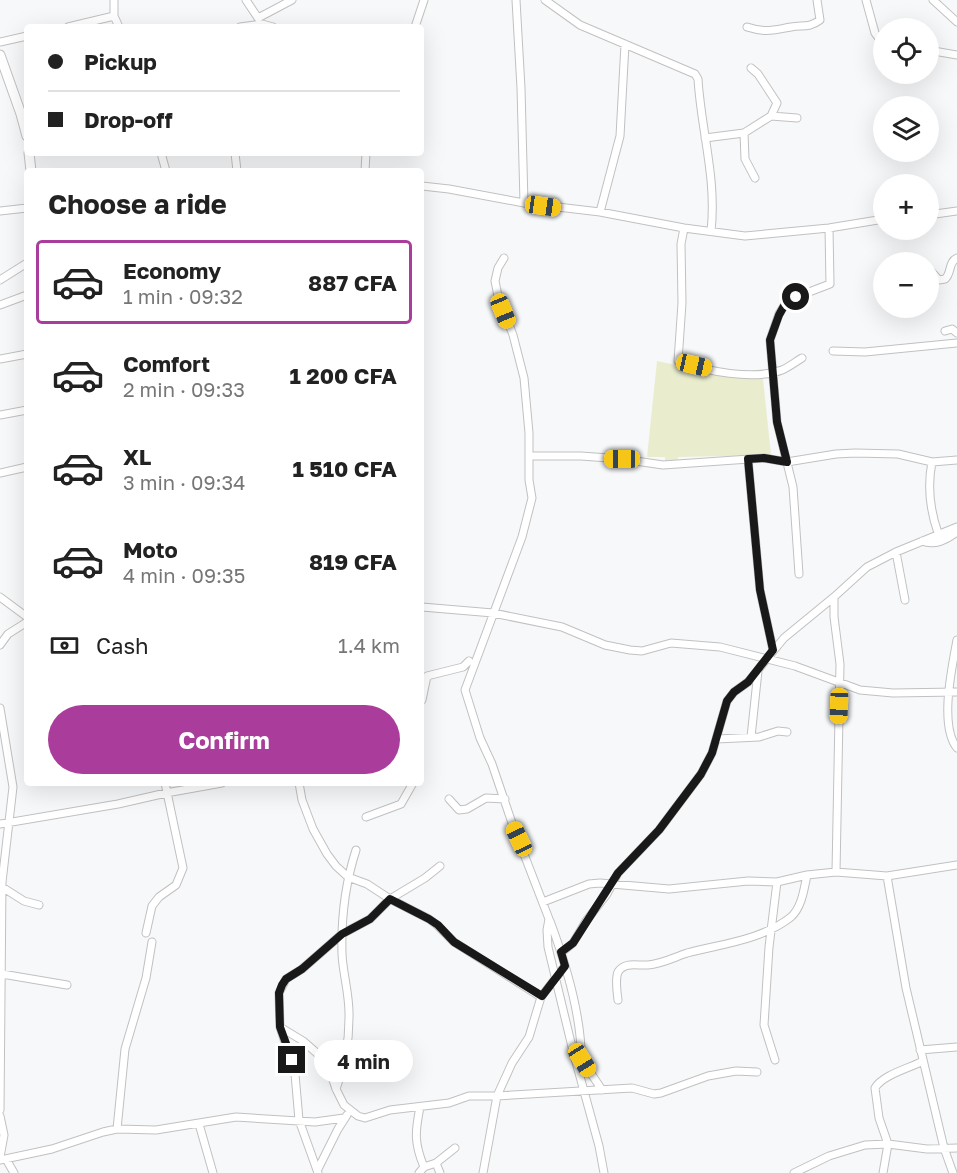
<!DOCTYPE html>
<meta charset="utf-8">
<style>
:root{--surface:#fff;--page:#f2f2f2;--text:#222;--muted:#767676;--line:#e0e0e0;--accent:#aa3d9b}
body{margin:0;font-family:"Golos Text",sans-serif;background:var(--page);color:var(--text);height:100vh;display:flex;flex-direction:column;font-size:22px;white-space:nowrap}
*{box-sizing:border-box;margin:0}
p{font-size:20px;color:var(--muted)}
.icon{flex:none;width:33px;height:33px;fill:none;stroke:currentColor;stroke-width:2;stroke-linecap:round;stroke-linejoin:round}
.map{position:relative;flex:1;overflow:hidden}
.side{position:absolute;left:24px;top:168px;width:400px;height:618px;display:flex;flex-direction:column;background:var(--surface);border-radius:6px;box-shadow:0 6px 24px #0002}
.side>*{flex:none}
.guide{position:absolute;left:24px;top:24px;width:400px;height:132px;border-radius:6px;box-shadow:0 6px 24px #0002;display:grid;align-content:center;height:132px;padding:0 24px;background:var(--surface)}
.buttons{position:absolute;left:873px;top:18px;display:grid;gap:12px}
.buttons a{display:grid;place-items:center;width:66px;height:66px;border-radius:50%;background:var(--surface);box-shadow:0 6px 24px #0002;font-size:30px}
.end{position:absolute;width:27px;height:27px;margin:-14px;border:8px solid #19191a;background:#fff;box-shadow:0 0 0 3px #fff}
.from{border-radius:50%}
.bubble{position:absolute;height:42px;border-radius:21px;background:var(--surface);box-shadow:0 6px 24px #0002;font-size:20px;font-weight:700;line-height:42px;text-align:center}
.car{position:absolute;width:18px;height:36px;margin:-18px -9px;border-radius:8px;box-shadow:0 0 4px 2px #0007;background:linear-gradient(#f5c518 24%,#345 0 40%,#f5c518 0 76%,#345 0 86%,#f5c518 0)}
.guide b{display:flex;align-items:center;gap:21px;height:57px;font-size:22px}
.guide b+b{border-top:2px solid var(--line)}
.guide i{width:15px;height:15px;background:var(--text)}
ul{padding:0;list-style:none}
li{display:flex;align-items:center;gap:18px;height:84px;margin:0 12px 9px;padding:0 12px;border:3px solid transparent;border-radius:6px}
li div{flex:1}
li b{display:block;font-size:22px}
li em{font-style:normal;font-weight:700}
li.on{border-color:var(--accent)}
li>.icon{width:54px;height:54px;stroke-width:1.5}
h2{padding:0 24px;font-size:27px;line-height:72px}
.pay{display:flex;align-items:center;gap:15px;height:66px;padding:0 24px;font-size:22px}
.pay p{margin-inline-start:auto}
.button{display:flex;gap:12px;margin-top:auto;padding:12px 24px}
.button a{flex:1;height:69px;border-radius:36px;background:var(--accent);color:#fff;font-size:24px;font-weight:700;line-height:69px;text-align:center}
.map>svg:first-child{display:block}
.green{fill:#e9edce}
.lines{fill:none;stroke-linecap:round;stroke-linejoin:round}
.minor-casing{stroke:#c1c1c3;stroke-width:9}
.tertiary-casing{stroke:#c1c1c3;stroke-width:11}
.minor{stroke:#fff;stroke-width:7}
.tertiary{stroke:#fff;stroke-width:9}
.route{stroke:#19191a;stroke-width:8}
</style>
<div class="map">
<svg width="957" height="1173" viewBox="0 0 957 1173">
<rect width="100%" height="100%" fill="#f7f8f9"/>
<path class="green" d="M657,361l62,13 44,5 8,76 -93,2 -1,6h-12v-6h-18z"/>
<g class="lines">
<g class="minor-casing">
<path id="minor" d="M114,0v16l5,11
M246,0l12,18 34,-18
M516,0l5,88 3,115
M545,0l35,25 115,49 3,5c3,51 19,100 13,152
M866,0l9,33 3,4 6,2
M933,0l24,22
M68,27l46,-11
M240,27l22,-3 11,3
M415,27l9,-27
M747,27c19,6 26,3 44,0 12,-2 18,1 29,-7l-3,-20
M0,42l27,-6
M928,50l29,5
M751,68l7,6 19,29 -6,13
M744,133l1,26 10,19
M705,138l39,-5 27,-17 26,2
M161,153l5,18
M235,153l2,18
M365,171l1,-18
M422,186l27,3 75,14 76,9 84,16 61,8 84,-8 55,-9
M0,211l27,-3
M600,212l20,-76 5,-92
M928,215l29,-4
M684,228l-3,16 1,59 -4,58c28,10 75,20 104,9 7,-3 13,-8 20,-12
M504,258l-6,10 -3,13 3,15 15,39 11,43 5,55v47l3,18 -10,39 -57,153 15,48 12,26 20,59 37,96 -2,11 1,17 25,104 26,95 5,27
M928,268l11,12 6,-1c7,-6 3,-17 12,-21
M0,280l27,-17
M0,305l27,-10
M945,331l7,-2 5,4
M833,351l32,1 92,-9
M0,359l27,-5
M0,415l27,-5
M530,456h51l41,3 41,6 101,-7 23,4 49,-8 19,-1 43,1 34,8 25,-2
M748,459l12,131 13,60
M932,462c-5,25 -2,48 6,71
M0,473l27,-6
M922,541c13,5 24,-1 35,-9
M896,552l9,48
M799,574l-6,-87 -16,-65 -7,-82 9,-26 5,-8 12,-9 34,-13 -1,-56
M0,597l27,20
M834,597v20l6,47 -4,208
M422,607l71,6 69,14 43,18 25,5 12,1 29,-8 49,4 75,19 65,24 33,3 64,-1
M957,640c-5,27 -18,86 0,108
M0,645l8,-11 19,-12
M422,700l5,-24 36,-9 6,-6
M0,708l13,79 -11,95 -2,228
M751,737l7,-66
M717,739l42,-2 19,-6 9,1
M299,783l3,17 11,29 14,25 9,12 12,11 19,7 23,15 39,20 8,6 17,17 87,55
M449,799l10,11 8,-1 19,-11 19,1
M366,817l35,-13 12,-21
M0,824l118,-20 48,-11 56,-10
M887,876l19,112 38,160 9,25
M2,887l22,14 15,4
M543,902l46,-18 11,-1 69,6 79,-8 29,1 30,-7 29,-3 51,4 70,-11
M550,921c16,43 34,104 31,150
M146,933l6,-27 7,-9 17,-12 7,-17 -18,-85
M562,952l11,-9 13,-22 21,-27 11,-21 41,-43 42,-56 11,-21 15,-52 7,-9 14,-10 36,-44 50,-41 33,-30 29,-15 61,-25
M2,974l65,11
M618,1000c-1,-8 -3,-21 0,-28 7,-11 20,-6 30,-7 13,-1 27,-8 39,-12 34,-9 75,-13 104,-36 11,-10 13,-28 16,-42
M280,1027l23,14 16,14 10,13 7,21 8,16 14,11 7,2 25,-8 59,-7 20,-7h28l135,-8 22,6 7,-1 47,-17 28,-5 21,1
M920,1050l37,-3
M582,1060l20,30
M775,1060l-11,-35 5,-78 8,-65
M336,1089c8,-21 13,-48 13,-71 1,-22 -6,-43 -7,-64 -1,-36 3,-70 14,-104
M420,1107c-5,25 -6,36 4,60
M0,1116l4,19 -4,22
M199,1124l14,49
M117,1129l8,-80 21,-71 6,-36
M6,1159l8,14
M0,1160l52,-11 51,-17 14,-3 39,1 80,-13 79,5 29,-4
M436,1163l4,10
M318,1169l20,-40 9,-14
M318,1173l-19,-53 -4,-46 -15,-47 -1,-34 7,-14 16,-10 40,-35 28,-15 20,-20 35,-21 15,-12
M419,1173l5,-6 12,-4 19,-15
M483,1173l14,-77 15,-33 17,-26 12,-40 24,-31
M794,1173l35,-17 36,-11 23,-1 39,5 30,-1
M883,1173l5,-29 -9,-26 -4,-30c7,-13 35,-20 48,-27"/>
</g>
<g class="tertiary-casing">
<path id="tertiary" d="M0,55l21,59 6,22
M29,153l2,18"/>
</g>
<use href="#minor" class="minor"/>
<use href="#tertiary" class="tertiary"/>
</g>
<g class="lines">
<path class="route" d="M292,1060l-12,-33 -1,-34 3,-8 4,-6 16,-10 40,-35 28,-15 20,-20 39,20 9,6 16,17 88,54 23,-30 -4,-14 12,-9 45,-70 41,-43 42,-56 11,-21 15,-52 7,-9 14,-10 25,-32 -13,-60 -12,-131 16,-1 23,4 -10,-40 -7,-82 9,-25 5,-9 12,-9"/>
</g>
</svg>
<div class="buttons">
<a><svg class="icon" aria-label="locate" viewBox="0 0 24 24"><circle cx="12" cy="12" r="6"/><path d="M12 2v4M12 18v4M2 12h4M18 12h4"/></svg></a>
<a><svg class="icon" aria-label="layers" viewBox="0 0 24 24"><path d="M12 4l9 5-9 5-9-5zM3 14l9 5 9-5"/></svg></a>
<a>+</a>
<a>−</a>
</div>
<i class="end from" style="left:796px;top:297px"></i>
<i class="end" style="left:292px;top:1060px"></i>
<div class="bubble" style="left:314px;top:1040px;width:99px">4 min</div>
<i class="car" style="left:543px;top:206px;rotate:98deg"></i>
<i class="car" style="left:503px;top:311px;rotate:158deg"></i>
<i class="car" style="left:694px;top:365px;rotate:103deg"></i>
<i class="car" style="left:622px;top:459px;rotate:270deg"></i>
<i class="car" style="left:839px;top:706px;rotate:182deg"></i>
<i class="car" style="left:519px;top:839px;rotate:335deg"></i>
<i class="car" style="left:582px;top:1060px;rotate:148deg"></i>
<div class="guide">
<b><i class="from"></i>Pickup</b>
<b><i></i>Drop-off</b>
</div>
<section class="side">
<h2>Choose a ride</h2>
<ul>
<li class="on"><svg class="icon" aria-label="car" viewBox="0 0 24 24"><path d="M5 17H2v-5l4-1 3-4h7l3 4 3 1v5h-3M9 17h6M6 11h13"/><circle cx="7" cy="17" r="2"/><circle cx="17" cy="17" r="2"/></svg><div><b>Economy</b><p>1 min · 09:32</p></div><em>887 CFA</em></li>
<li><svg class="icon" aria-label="car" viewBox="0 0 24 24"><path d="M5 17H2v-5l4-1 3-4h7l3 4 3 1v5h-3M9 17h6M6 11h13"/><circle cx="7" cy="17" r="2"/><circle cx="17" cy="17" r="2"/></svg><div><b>Comfort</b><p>2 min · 09:33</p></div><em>1 200 CFA</em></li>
<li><svg class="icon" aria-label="car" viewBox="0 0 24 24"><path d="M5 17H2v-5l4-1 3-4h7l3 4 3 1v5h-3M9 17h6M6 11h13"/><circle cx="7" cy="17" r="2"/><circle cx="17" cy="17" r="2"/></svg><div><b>XL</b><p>3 min · 09:34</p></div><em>1 510 CFA</em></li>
<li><svg class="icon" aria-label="car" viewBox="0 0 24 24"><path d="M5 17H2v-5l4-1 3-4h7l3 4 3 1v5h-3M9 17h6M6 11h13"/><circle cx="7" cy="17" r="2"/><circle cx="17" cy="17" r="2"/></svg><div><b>Moto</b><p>4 min · 09:35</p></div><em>819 CFA</em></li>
</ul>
<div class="pay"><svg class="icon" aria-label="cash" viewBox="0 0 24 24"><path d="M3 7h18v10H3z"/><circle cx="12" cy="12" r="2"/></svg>Cash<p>1.4 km</p></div>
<div class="button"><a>Confirm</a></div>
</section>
</div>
